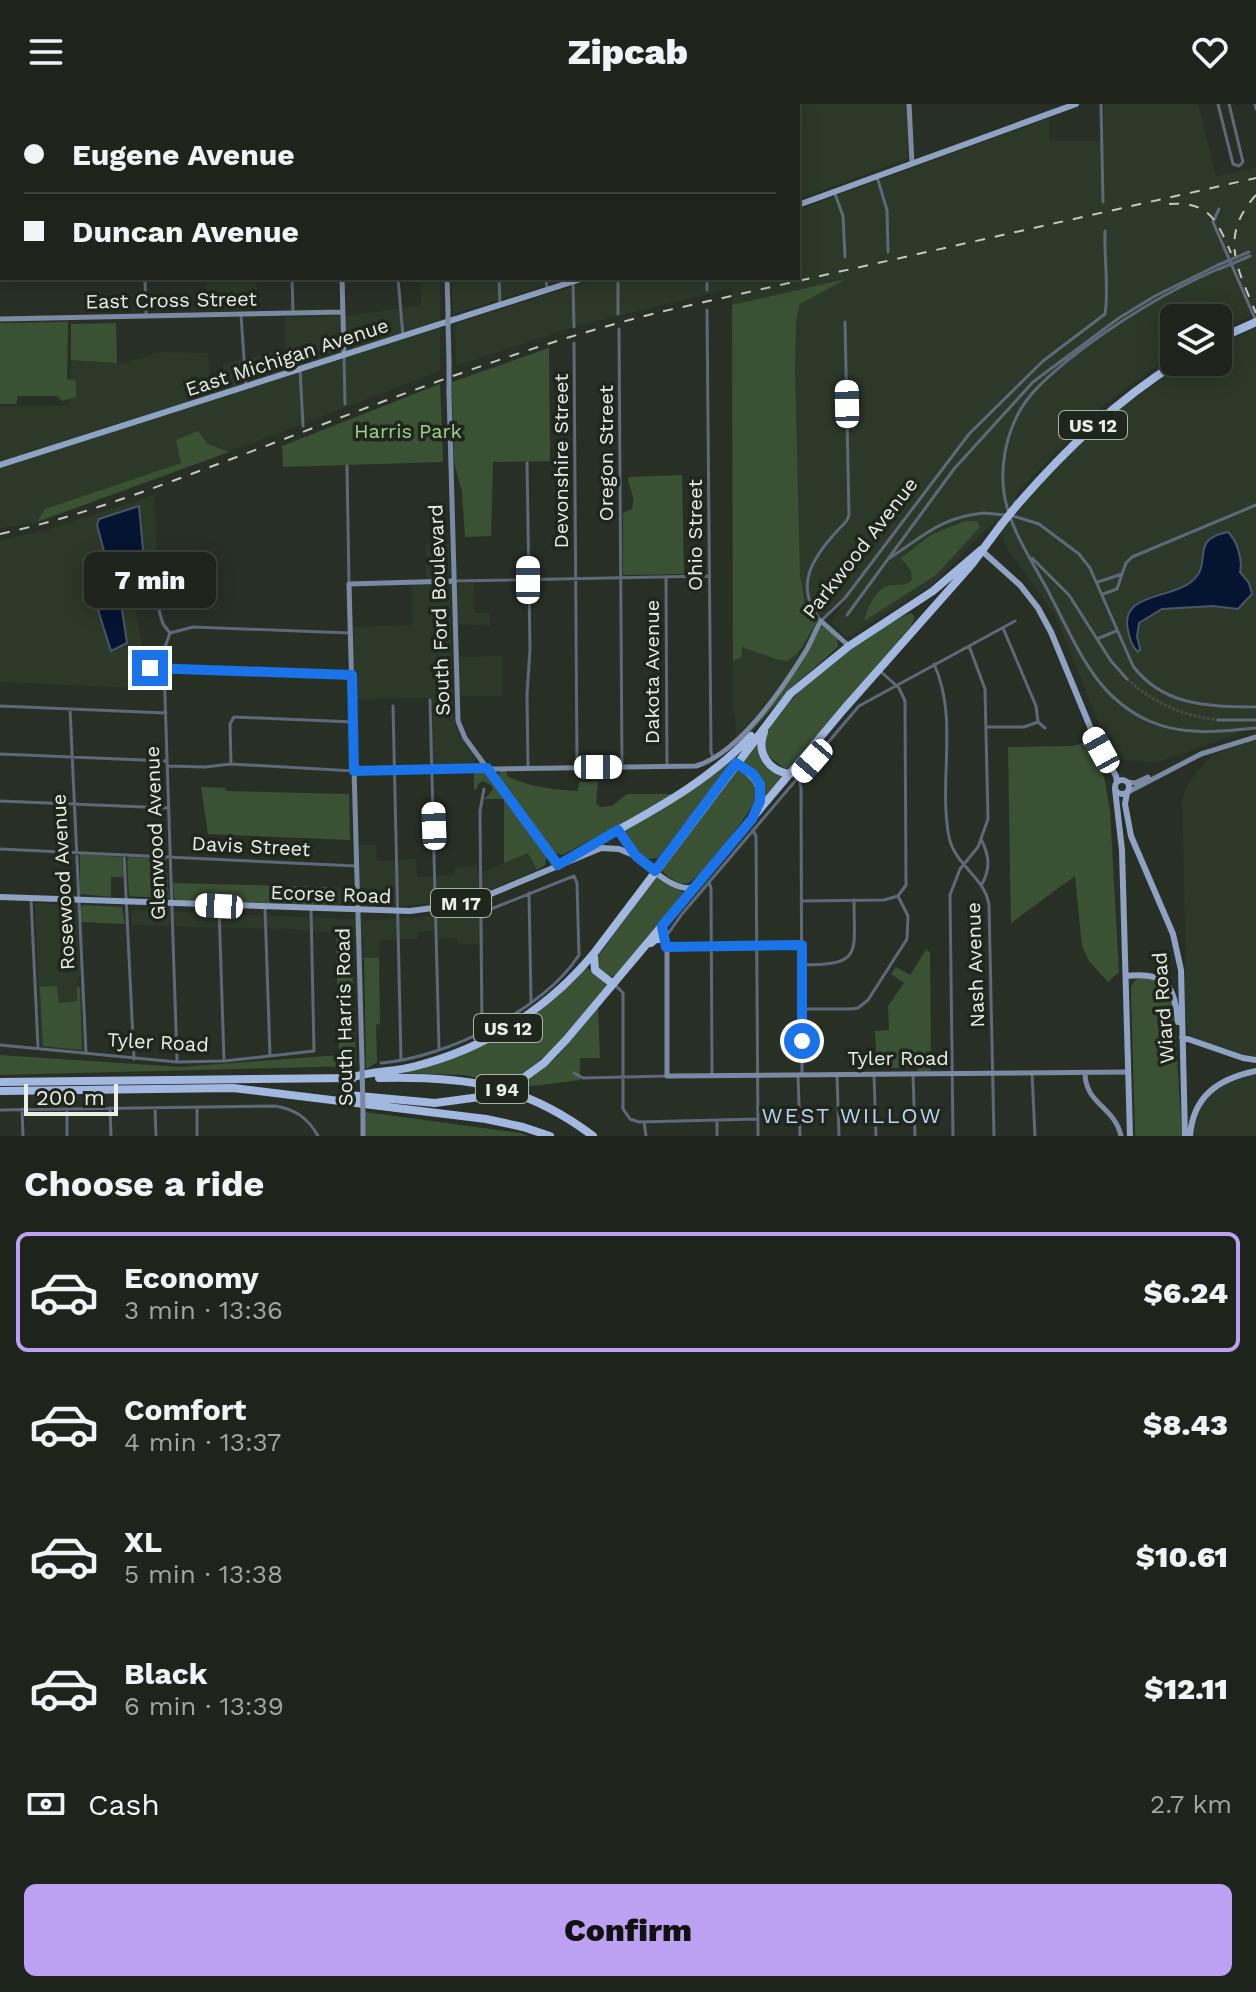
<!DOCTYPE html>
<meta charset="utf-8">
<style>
:root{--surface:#1e241c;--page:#2b3029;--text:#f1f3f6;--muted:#a1a4a3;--line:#3c413b;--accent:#bca0f2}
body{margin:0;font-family:"Work Sans",sans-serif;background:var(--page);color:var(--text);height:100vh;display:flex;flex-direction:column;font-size:30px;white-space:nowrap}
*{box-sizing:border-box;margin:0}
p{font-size:26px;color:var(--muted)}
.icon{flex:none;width:44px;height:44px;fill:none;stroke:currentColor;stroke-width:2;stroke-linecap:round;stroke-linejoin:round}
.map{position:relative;height:1032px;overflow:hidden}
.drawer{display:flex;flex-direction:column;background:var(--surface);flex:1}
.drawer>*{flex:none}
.guide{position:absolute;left:0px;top:0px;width:800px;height:176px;box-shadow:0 4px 20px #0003,0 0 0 2px var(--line);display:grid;align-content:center;height:176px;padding:0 24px;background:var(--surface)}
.tools{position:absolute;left:1160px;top:200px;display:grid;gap:16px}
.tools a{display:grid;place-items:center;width:72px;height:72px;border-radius:12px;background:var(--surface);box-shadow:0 4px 20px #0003,0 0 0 2px var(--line);font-size:40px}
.scale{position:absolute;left:24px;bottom:20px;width:94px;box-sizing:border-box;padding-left:8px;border:4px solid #e9eee8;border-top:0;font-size:22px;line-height:28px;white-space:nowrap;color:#e9eee8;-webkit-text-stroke:6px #1f261c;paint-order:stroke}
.end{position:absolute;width:36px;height:36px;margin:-18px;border:10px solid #1a73e8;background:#fff;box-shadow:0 0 0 4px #fff}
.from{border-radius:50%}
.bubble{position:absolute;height:56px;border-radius:12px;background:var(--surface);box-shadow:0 4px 20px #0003,0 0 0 2px var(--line);font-size:26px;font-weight:800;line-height:56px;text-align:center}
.car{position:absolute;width:24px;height:48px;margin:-24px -12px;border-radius:10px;box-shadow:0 0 6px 2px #0007;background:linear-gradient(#fff 24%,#345 0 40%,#fff 0 76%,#345 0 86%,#fff 0)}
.guide b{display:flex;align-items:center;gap:28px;height:76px;font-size:30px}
.guide b+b{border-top:2px solid var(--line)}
.guide i{width:20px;height:20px;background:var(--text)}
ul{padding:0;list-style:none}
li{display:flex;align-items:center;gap:24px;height:120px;margin:0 16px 12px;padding:0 8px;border:4px solid transparent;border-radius:12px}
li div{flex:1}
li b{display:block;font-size:30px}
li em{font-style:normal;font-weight:800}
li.active{border-color:var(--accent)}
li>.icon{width:72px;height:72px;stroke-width:1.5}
h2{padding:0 24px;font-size:36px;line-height:96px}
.pay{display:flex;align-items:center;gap:20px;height:88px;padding:0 24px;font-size:30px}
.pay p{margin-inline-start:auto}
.action{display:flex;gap:16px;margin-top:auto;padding:16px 24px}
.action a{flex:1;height:92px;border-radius:12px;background:var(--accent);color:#111;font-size:32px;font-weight:800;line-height:92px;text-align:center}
header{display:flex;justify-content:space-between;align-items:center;height:104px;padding:0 24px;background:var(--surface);font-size:36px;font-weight:800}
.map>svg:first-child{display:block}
.built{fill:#2c3828}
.green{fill:#3b5134}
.water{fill:#061331;stroke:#4a5568;stroke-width:2}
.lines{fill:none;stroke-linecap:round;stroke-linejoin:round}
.street-tunnel{stroke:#454c43;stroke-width:3;stroke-dasharray:3 1.5;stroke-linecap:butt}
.street{stroke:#5f6878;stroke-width:3}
.secondary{stroke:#7b89a2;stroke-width:5}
.primary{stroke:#90a2c3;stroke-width:6}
.highway{stroke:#a3b8e1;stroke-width:8}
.rail{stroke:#c2c8c1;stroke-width:2;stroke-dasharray:10 10;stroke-linecap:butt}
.street-bridge{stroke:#5f6878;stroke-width:3}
.secondary-bridge{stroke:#7b89a2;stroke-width:5}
.highway-bridge{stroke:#a3b8e1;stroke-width:8}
.route{stroke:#1a73e8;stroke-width:10}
.labels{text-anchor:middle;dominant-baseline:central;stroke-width:7;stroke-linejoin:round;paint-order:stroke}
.shield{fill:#1f261c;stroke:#acb2ab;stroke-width:2}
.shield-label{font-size:18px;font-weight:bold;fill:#e9eee8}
.street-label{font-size:20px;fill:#e9eee8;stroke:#1f261c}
.park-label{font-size:20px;fill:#a3cf94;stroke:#1f261c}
.neighbourhood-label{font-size:22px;letter-spacing:2px;fill:#bdd2fa;stroke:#1f261c}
</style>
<header><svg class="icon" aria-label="menu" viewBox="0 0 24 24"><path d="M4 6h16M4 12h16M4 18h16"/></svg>Zipcab<svg class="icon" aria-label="heart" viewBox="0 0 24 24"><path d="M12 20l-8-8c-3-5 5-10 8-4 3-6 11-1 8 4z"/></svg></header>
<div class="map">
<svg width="1256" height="1032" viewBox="0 0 1256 1032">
<rect width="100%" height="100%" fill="#283026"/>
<path class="built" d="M636,0h271l1,54 -110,42v-94h-164z
M1104,0h94l18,72 40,-8v145l-38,18v-13h-44v35l-76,56 -84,87 7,12 47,-55 32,-30 86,-61h32v-18l38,-17v402h-7l-93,34 -35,-3 -20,-31 -45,-113 -49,-67 -11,-29 -64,65 -85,53 -16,-16 57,-83 -45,59 -28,29 -18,35 -35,47 -26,28 -1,-24h-2l-1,-425 -156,38 -120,40 -1,-42 144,-46h199v-68l251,-92 1,23h53z
M206,174h51l1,31 -51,1z
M421,174h19v93l-211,81 -21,-8 -27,19 -136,46 -8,13 -37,6v-122l69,-1 2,-45 53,3 37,-11 47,1 3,40 12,-5v-24l62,-14v-33l62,-1 74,-11z
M451,174h117l-115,36z
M154,391l5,108 -25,1 8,39 -6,45 -136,-6v-142l44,-9z
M426,440h23l1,29 -5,6h-19z
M444,479l6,7 3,123 6,22 17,24 -4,7 -38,-2 -2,-66 -77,1 -2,-72 60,-2 -1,-41z
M461,479h13l1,30h15v13l-32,-2 -1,-38z
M502,552v40h-43l-1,-39z
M1256,635v320l-17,-3 -45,-18 -5,-3 -2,-6 -4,-40 3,-29 -4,-159 6,-18 23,-27z
M359,741h17l1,16 39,-2 1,18 37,-2v-8l24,-1v6h5l46,-19 8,17 -48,20 -41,11 -41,5 -80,-1v-18l33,2z
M35,799l39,2 3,2 3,67 -4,9 5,5 2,63 -40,-4 -2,-2z
M484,800l-1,40h-25l-1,-6 -22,1v-8l-17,1 -1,7 -38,1v18h-15l-1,-20h-27v-5l-48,-4 -156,-4 -1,-15 247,10 62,-5z
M1256,967v65h-65l9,-35 32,-22z"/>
<path class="green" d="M846,175l-46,25 -4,16 -1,50 5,205 5,30 13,15 -20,33 -11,8 -11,-2 -34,-12v10l-9,4 -1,-356z
M68,218l-1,57 9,2v16l-14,4 -5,-5h-39l-2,8h-16v-81z
M116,219l1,40 -46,-3v-36z
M549,244l1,113 -57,1 -2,74 -26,1 -3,-45 -8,-30 -2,-80z
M440,280l3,78 -160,5 -1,-21z
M198,327l10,13 21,8 -192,70 8,-13 136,-46 -5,-23z
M682,371l2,99 -61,1v-62l9,-4c4,-15 -2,-17 -4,-30l2,-2z
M965,417h12l3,6 -44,48 -72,46c5,-15 11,-34 29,-36 9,-1 12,1 19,-5l-1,-9 -10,-13 30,-23z
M911,509l4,4 -4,9 -122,141 -4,2 -18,-14c-3,-9 -3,-16 1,-24 15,-34 108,-107 143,-118z
M823,522l14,12 1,9 -49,43 -49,54 -3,-2c30,-37 64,-71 83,-115z
M759,634l-1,5 25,33 -20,26 -1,-20 -22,-19z
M1092,637l13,40 5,30 9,161 -11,10 -19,-21 -7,-15 -7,-70 -64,47 -3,-176 64,-1z
M740,648l-82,106 -10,1 -16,-12 -11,-16 91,-55z
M474,666l12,2 61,83 -2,10 -8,5 -9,-17 -24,10v-64h-20l8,-8v-5l-9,-5 -5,3 -1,5h-3z
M500,666h6l1,6c22,11 46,14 71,15l1,-9h19l-2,21 4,4 12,-1 15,-12h51l-116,61 -9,-3 -55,-75z
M741,666c8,7 17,13 16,25 -1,12 -57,84 -69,88 -9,4 -20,-7 -27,-13l74,-99z
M201,683l24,1 1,3 123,3 1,46 -142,-6z
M80,750l42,3 1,20h-12v20l-31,-3z
M129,753l37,2 3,39 -40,-2 -2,-36z
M657,772l27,17 -67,81 -4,3 -16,-8 -1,-10z
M173,779l154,4v18l-150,-5 -3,-2z
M84,801l38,2 3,17 -44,-2v-15z
M336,834h15l5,128 -356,9v-20l181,12 158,-12z
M926,846l4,2 1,119 -13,1v-4h-41l-2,-37 14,-1 -1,-24 16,-23 -13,-9 5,-7 14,8z
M364,854h15l1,66 -4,1 1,37 -11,7z
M587,864l22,16 -56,66 -32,25 -17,9 -40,-9 -65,-2c27,-9 56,-16 83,-27 41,-17 74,-48 105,-78z
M1139,874l22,3 12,14 9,141h-47l-4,-149 5,-8z
M57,882l2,17 18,-2v-15l3,2 2,62 -39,-4 -3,-59z
M598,904l2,50h-20v22l-63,8 40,-31z
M366,1008l154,21 9,3h-164z"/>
<path class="water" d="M139,402l6,66 -28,6 -7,-4 -13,-49 2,-6z
M1228,428c9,9 15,28 12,40l9,11 3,11 -14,15 -25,-3 -51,3 -23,14 -2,13 3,13 -2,3c-7,-7 -8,-13 -10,-22 -9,-37 43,-31 63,-48 24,-19 -4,-42 37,-50z
M121,499l6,40 -16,8 -13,-41z"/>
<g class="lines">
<path class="street-tunnel" d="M1127,575c27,24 55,37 91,41"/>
<path class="street" d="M385,0v2
M393,0v2
M493,0v2
M541,0v2
M588,0l1,2
M1101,0l2,98
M1218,0l15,60 6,2 4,-4 -14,-58
M1255,0l1,5
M0,67h2
M877,73l10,33 1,42
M834,87l9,25 2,41
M1219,105l-6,13 43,99
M798,137l2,29
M1218,165c-55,24 -103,54 -150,91 -20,17 -41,34 -52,58 -13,27 -17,61 -9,89 8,29 26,56 40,82 16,30 30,63 50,90 13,17 32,33 52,42 34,15 70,11 107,7
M0,169h2
M145,174l1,38
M292,174l1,35
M398,174l5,58
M499,174l1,27
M546,174l1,12
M618,174v36
M573,178l1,45
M707,186v-12
M707,206l4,442 2,6
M241,211l5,72
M845,218l4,193c-2,8 -6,9 -11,15 -26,28 -45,57 -17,91l24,-23 124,-164 74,-73 62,-47c4,-23 -1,-58 0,-83
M619,225l3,438
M574,239l3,424
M344,251l1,49
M300,265l3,57
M527,359l3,186 -3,46 1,73
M347,362l2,118
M1039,420l40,30 11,14 43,98c31,41 76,40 123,41
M1032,454l37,37 42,66 16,18
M888,455c35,-22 52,-42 96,-46
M666,473l1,188
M453,477l256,-5
M1098,478l24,-8 4,-11 6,-6 124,-52
M1103,490l14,-5 5,-15
M158,503l5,17 7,9
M847,511l107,-146 79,-87 86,-64 36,-22 63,-31
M170,529l-5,14 -1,21 13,392
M170,529l23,-6 156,6
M1097,535l19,-8
M934,560c25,55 4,116 15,173 6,29 36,40 40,68l5,231
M141,564l211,7
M430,596l9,348
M0,602l166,7
M393,602l8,354
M70,605l16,344
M1218,616h38
M1038,618l7,6
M988,623h36l14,-5 -2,-16 -33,-78
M0,650l167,7
M231,660l-1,-40 4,-7 119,5
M168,662l37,1 26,-3 123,7
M798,672l3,12 1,287
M0,697l168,7
M753,726l3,6 2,300
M981,735c8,16 10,29 1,45
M0,745l356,17
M124,751l10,204
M709,778l2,6 1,188
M529,789l2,108
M31,795l7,148
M801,797l83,-1 14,-4 8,-11 -1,-184 -6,-13 -20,-18
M219,802l5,155
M265,804l5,148
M665,834l17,-24 177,-208 156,-85
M666,843l136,-2
M802,861c61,0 52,-11 52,-65
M615,881l8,8v116l7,10 9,3 119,-3
M802,905h49l7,-1 10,-8 39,-61 1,-23 -10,-20
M482,928l-2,-221 4,-22
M0,941l177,17 47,-1 90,-10 -3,-142
M381,959c64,-5 163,-53 198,-108l-2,-72 -3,-7 -93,37
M574,969l9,5 84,-2
M1032,969l3,63
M913,970l2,62
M798,971l2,61
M837,971l2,61
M874,971l2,61
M197,1003v29
M110,1004l1,28
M155,1004l1,28
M22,1005l1,27
M67,1005v27
M0,1006l275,-4c20,3 33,12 43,30
M717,1016v16
M644,1018l2,14
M953,1032l-3,-241 10,-26 18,-22 10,-28 -3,-130 -16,-43"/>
<path class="secondary" d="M338,0v2
M443,0v2
M909,0l3,59
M631,2l2,-2
M0,22h2
M342,174l2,77
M447,174l1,32
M0,215l342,-7
M448,218l1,40
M449,288l9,329 7,17 93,127
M354,667l342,-5c43,-13 85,-75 108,-112 7,-10 10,-22 17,-33l28,25
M1127,678l8,1 13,-6
M1128,688l73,-38 55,-17
M662,823l5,24v125l461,-4
M362,957l-13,-477 104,-3
M1085,969c0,31 30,34 36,63
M363,1011v21"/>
<path class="primary" d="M798,101l278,-101
M0,361l584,-187
M981,446l39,35 18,23 13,24 42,102 23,42 1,6
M1115 683a7 7 0 1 1 14 0a7 7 0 1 1-14 0Z
M1115,685l7,61 8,286
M1127,689l-2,11 6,32 42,98 8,36 4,166
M560,758l58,-32c11,20 49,61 74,58
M0,793l410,14 38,-5 33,-8 120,-50 18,1 17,7
M1126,872c40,-4 48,8 52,46
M1182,933l61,21 13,2
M1190,1032c3,-40 28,-57 66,-65"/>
<path class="highway" d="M1218,235l38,-17
M1018,400c48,-55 98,-103 160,-142
M764,628c-8,20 4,39 26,42
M736,659c21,14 30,23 20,48
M618,726c49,-27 94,-53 133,-94
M651,839l5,-4h8
M594,853l1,13 18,14
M350,974c21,-7 44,-6 66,-12 71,-18 133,-58 179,-114l195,-258 59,-48 84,-55 48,-41
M379,974c84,-2 144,5 214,58
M522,975l22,-16 22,-23 278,-331 128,-145 29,-39
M0,978l353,-4
M0,987l233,-3 253,31 37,8 27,9
M348,991l87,8 45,-6"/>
<path class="rail" d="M1256,91c-38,42 -18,74 0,118
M1169,100c41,-3 48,17 62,49
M0,430c83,-18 162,-49 242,-79 138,-52 274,-107 418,-143l596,-134"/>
<path class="street-bridge" d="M1218,161l31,-13
M1219,165l31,-13
M984,409l21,2
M1013,412l26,8"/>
<path class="secondary-bridge" d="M448,206v12
M449,258v30
M362,957l1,54"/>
<path class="highway-bridge" d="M1001,421l17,-21
M480,993l42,-18"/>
</g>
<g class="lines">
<path class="route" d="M150,564l202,7 2,96 133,-3 71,97 60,-35 18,26 19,15 81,-108 17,11 7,10v17l-8,18 -90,107 4,21 136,-2v96"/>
</g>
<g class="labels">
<g class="shield">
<rect x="1059" y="307" width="68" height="28" rx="6"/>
<rect x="431" y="785" width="60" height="28" rx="6"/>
<rect x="474" y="910" width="68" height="28" rx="6"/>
<rect x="476" y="971" width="52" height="28" rx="6"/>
</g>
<g class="shield-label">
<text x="1093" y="321">US 12</text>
<text x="461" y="799">M 17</text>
<text x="508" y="924">US 12</text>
<text x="502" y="985">I 94</text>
</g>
<g class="street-label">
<text transform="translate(171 196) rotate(-1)">East Cross Street</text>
<text transform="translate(287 253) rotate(-18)">East Michigan Avenue</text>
<text transform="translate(606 349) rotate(-90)">Oregon Street</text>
<text transform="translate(561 357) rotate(-90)">Devonshire Street</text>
<text transform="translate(695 431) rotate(-90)">Ohio Street</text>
<text transform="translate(860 444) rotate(-52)">Parkwood Avenue</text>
<text transform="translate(439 506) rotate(-92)">South Ford Boulevard</text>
<text transform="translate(652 568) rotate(-90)">Dakota Avenue</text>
<text transform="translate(155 729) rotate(-92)">Glenwood Avenue</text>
<text transform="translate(251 742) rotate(3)">Davis Street</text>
<text transform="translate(63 778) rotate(-93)">Rosewood Avenue</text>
<text transform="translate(331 790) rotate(2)">Ecorse Road</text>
<text transform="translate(975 861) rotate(-92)">Nash Avenue</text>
<text transform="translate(1163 904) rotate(-94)">Wiard Road</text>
<text transform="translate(344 913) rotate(-91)">South Harris Road</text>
<text transform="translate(158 938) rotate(3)">Tyler Road</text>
<text x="898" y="954">Tyler Road</text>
</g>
<g class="park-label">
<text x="408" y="327">Harris Park</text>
</g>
<g class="neighbourhood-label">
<text x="852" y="1011">WEST WILLOW</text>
</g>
</g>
</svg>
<div class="tools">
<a><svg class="icon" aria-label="layers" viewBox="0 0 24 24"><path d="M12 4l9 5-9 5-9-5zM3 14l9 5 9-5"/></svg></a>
</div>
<div class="scale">200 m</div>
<i class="end from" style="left:802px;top:937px"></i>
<i class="end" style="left:150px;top:564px"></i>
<div class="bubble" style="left:84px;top:448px;width:132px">7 min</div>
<i class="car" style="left:847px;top:300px;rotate:359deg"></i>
<i class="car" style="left:528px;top:476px;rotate:0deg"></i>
<i class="car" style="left:1101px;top:646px;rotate:331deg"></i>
<i class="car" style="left:812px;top:657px;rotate:221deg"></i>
<i class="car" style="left:598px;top:663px;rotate:90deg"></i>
<i class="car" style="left:434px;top:722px;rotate:358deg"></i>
<i class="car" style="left:219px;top:802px;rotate:273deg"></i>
<div class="guide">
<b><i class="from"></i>Eugene Avenue</b>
<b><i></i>Duncan Avenue</b>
</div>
</div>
<section class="drawer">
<h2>Choose a ride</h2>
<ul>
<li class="active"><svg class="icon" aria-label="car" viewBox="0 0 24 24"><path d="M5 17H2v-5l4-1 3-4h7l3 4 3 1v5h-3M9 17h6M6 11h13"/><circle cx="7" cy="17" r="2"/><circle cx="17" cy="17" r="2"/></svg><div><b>Economy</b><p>3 min · 13:36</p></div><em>$6.24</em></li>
<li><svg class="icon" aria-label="car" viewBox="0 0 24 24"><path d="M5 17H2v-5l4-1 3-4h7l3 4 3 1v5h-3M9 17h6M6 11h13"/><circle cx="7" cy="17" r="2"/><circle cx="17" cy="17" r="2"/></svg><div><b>Comfort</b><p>4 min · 13:37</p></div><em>$8.43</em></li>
<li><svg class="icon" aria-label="car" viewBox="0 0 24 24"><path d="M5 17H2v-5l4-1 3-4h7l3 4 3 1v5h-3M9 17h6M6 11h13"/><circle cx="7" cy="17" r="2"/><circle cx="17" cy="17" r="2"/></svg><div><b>XL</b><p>5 min · 13:38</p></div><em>$10.61</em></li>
<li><svg class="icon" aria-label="car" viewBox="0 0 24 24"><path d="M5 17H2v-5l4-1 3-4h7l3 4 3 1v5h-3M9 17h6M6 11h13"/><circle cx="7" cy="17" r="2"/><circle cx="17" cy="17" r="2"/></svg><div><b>Black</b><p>6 min · 13:39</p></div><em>$12.11</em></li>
</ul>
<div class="pay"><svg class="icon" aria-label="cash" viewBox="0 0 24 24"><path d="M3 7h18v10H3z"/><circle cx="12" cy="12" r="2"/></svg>Cash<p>2.7 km</p></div>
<div class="action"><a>Confirm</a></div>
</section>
